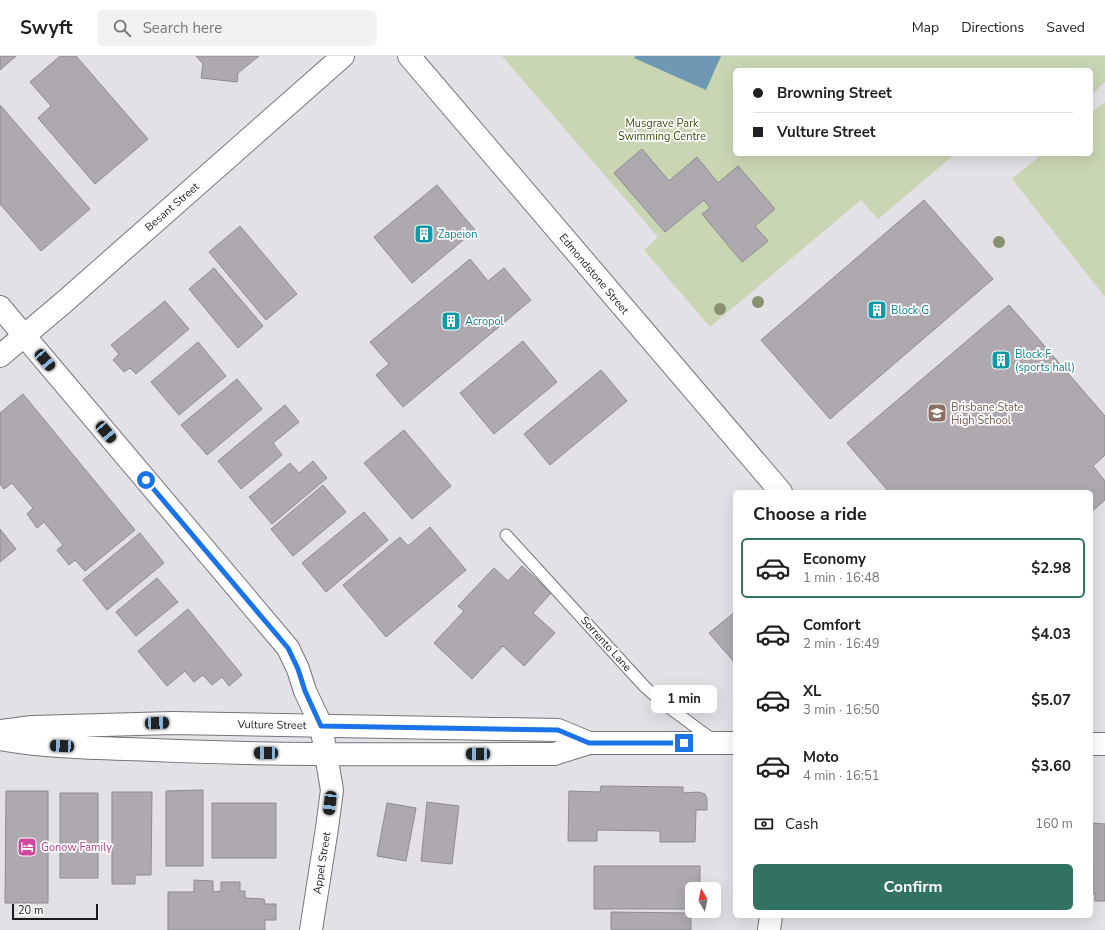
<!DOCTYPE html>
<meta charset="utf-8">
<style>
:root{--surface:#fff;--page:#f2f2f2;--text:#202124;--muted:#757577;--line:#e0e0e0;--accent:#327260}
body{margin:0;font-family:"Nunito Sans",sans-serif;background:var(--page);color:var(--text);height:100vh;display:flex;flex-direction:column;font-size:15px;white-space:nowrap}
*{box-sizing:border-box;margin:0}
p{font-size:13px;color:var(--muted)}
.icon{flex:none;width:22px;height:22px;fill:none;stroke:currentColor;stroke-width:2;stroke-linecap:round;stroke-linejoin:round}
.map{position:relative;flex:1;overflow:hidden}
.sheet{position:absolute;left:733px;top:434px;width:360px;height:428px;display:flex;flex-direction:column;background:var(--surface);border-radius:6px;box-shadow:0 4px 16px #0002}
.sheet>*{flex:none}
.guide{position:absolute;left:733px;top:12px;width:360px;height:88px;border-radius:6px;box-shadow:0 4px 16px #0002;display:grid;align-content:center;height:88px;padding:0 20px;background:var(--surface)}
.needle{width:26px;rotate:351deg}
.tools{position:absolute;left:685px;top:826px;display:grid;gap:8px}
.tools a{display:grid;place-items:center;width:36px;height:36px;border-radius:6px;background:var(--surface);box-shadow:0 4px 16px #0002;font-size:20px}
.scale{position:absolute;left:12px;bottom:10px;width:86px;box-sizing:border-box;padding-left:4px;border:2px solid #1b1a1c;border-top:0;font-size:11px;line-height:14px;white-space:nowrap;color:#1b1a1c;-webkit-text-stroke:3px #fff;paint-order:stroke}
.end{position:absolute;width:18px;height:18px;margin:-9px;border:5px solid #1a73e8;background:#fff;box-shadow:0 0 0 2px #fff}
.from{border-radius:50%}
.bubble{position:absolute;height:28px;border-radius:6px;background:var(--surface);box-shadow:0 4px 16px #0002;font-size:13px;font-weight:700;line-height:28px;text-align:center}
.car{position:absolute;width:12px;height:24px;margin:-12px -6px;border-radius:5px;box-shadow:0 0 3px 1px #0007;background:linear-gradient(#222 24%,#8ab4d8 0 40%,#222 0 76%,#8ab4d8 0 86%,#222 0)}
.guide b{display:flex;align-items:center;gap:14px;height:38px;font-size:15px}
.guide b+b{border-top:1px solid var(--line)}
.guide i{width:10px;height:10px;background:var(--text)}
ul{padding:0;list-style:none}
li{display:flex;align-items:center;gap:12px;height:60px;margin:0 8px 6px;padding:0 12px;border:2px solid transparent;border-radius:6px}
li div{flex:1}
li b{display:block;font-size:15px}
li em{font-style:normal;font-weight:700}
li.on{border-color:var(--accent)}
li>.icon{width:36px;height:36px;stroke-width:1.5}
h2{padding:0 20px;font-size:18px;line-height:48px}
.pay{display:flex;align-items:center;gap:10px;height:44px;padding:0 20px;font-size:15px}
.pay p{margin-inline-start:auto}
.action{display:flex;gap:8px;margin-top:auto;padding:8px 20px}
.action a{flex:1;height:46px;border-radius:6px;background:var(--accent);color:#fff;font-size:16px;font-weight:700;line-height:46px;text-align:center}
header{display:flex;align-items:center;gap:24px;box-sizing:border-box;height:56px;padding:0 20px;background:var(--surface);border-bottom:1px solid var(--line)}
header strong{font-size:19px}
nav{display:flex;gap:22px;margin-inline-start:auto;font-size:14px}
.search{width:280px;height:36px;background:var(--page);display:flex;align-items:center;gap:10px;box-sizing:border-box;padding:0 14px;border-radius:6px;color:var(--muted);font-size:15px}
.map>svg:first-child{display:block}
.green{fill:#c9d6b4}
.water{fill:#6e98b4}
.building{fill:#ada9af;stroke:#8d8a90}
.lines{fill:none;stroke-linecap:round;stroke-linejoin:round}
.service-casing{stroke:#777479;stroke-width:13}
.minor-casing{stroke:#777479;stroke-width:24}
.tertiary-casing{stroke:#777479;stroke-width:24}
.secondary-casing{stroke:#777479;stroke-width:24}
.service{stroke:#fff;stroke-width:11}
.minor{stroke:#fff;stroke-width:22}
.tertiary{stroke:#fff;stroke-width:22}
.secondary{stroke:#fff;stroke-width:22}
.tree{fill:#899270}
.route{stroke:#1a73e8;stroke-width:5}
.labels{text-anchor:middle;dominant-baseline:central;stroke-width:3.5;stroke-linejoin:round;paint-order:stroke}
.park-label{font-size:11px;fill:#40520f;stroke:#fff}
.street-label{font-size:11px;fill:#1b1a1c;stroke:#fff}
.culture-label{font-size:11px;fill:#0d838f;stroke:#fff;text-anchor:start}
.education-label{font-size:11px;fill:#785e54;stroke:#fff;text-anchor:start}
.hotel-label{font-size:11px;fill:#b23c85;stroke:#fff;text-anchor:start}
</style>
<header>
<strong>Swyft</strong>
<div class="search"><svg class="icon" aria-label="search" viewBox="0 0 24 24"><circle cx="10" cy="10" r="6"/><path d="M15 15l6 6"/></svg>Search here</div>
<nav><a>Map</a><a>Directions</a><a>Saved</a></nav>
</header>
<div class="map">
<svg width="1105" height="874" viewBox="0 0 1105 874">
<rect width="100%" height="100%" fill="#e3e0e6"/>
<path class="green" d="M502,0h603v26l-14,13v-25h-356v84h220l-77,65 -17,-19 -151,127 -66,-77 14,-13z
M1105,46v195l-93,-118 30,-25h49v-41z"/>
<path class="water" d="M635,0h86l-15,34 -72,-32z"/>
<path class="building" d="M0,0h16l-16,14z
M60,0h16l72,83 -53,45 -57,-66 13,-12 -21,-24z
M196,0h63l-21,17 -1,9 -36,-4 2,-14z
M0,49l90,104 -49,42 -41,-47z
M642,93l27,32 28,-24 21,26 20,-17 37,43 -20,17 13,15 -26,21 -40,-48 8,-6 -6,-8 -39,32 -51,-59z
M437,129l38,45 -63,53 -38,-46z
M924,144l69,79 -163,140 -69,-79z
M240,170l57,68 -31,26 -57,-68z
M470,203l18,22 16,-13 27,32 -128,107 -27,-32 13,-11 -19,-22z
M214,212l49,58 -25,22 -49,-59z
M165,245l24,28 -53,45 -6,-6 -6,4 -11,-12 6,-6 -8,-9z
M1009,249l96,111v39l-12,11 12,15v19l-14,12v-20h-202l-42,-49z
M523,285l34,41 -63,52 -34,-41z
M198,286l28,34 -47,39 -28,-33z
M601,314l26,31 -77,64 -26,-31z
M237,323l25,30 -55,46 -26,-30z
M23,338l112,136 -50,41 -10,-11 -6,5 -12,-15 6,-5 -19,-23 -7,6 -10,-14 6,-6 -21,-25 -8,6 -4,-5v-71z
M285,349l14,17 -26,21 9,12 -41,34 -23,-28z
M404,374l47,56 -39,33 -48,-56z
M313,405l14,17 -55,46 -23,-27 41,-34 9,10z
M323,429l23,27 -53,44 -22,-27z
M364,456l24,28 -62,52 -24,-29z
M430,471l36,43 -80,67 -43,-52 57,-48 8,9z
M0,473l16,20 -16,13z
M140,477l24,30 -57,47 -24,-30z
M522,510l29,27 -18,20 22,20 -31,33 -21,-20 -31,33 -38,-36 30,-32 -6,-5 36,-38 14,13z
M157,522l21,24 -42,34 -20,-24z
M188,553l54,66 -13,11 -7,-9 -10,8 -9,-10 -9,7 -9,-11 -18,15 -29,-35z
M735,556v51l-26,-30z
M601,730l82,1v6l15,-1 7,2 2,5v11h-11l-1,32h-35v-11l-63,-1v11h-29l1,-50 31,1z
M203,734v76h-37v-75z
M6,735h42v112h-43z
M112,736h40l-1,83h-16v9h-23z
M60,737h38v85h-38z
M427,746l32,4 -7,58 -31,-3z
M212,747h64v55h-64z
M387,747l29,5 -10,53 -29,-5z
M1091,767l14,1v77h-10v-7l-4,-1z
M594,810h106v23h-8v20h-98z
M194,824l19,1v11l8,-1v-9h19v9h5v7l19,1 1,5h11v16h-11v10h-97v-38h26z
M611,856l80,1v17h-80z"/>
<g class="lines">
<g class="service-casing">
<path id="service" d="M506,479l139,152 18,16 50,37"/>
</g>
<g class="minor-casing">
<path id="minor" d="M409,0l372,436
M0,251l288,341 10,21 7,22 16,34 11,65 -5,38 -16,102
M0,300l63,-53 280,-247"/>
</g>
<g class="tertiary-casing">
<path id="tertiary" d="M769,874l2,-14"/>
</g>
<g class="secondary-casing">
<path id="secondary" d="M0,675l32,-4 141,-4 385,7 31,13
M0,683c51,9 103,9 154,11 133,6 267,4 400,4l35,-11h146
M1091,688h14"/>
</g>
<use href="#service" class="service"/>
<use href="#minor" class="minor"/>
<use href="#tertiary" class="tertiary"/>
<use href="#secondary" class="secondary"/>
</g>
<g class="tree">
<circle cx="999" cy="186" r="6"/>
<circle cx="758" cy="246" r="6"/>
<circle cx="720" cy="253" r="6"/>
</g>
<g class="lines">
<path class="route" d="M146,424l142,168 10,21 7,22 16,35 237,4 31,13h95"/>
</g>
<defs>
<g id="building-square" transform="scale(1)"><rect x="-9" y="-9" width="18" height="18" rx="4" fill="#0f9aa8" stroke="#fff"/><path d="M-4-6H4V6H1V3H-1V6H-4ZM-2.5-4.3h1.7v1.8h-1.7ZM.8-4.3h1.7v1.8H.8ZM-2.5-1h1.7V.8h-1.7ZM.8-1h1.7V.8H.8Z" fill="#fff"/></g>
<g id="school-square" transform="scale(1)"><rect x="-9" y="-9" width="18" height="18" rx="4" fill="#8d6e63" stroke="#fff"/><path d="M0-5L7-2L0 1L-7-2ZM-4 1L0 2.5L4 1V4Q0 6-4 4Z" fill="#fff"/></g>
<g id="hotel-square" transform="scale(1)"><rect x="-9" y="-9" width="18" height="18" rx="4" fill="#d1479c" stroke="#fff"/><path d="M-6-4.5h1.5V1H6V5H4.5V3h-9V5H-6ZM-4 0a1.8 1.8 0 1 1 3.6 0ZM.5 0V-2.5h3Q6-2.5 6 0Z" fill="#fff"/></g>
</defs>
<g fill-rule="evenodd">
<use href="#building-square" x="424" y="178"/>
<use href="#building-square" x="877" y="254"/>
<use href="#building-square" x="451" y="265"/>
<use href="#building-square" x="1001" y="304"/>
<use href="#school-square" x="937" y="357"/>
<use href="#hotel-square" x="27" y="791"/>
</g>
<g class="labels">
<g class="park-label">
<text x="662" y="67">Musgrave Park<tspan x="662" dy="13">Swimming Centre</tspan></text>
</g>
<g class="street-label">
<text transform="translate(172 151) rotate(-41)">Besant Street</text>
<text transform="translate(594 218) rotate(50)">Edmondstone Street</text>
<text transform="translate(606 588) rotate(48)">Sorrento Lane</text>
<text transform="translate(272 669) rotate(1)">Vulture Street</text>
<text transform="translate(322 807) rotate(-81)">Appel Street</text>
</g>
<g class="culture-label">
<text x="438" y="178">Zapeion</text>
<text x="891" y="254">Block G</text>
<text x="465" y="265">Acropol</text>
<text x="1015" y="298">Block F<tspan x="1015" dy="13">(sports hall)</tspan></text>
</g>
<g class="education-label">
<text x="951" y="351">Brisbane State<tspan x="951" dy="13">High School</tspan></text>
</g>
<g class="hotel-label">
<text x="41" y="791">Gonow Family</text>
</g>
</g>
</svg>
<div class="tools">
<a><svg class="needle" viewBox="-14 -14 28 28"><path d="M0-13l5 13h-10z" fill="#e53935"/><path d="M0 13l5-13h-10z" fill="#757577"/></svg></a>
</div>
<div class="scale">20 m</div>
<i class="end from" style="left:146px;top:424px"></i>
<i class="end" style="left:684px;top:687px"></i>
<div class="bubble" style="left:651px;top:629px;width:66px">1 min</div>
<i class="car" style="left:45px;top:304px;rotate:140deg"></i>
<i class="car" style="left:106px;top:376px;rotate:140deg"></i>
<i class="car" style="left:157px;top:667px;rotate:88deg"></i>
<i class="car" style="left:62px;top:690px;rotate:273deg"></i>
<i class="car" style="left:266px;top:697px;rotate:271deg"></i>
<i class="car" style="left:478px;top:698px;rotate:270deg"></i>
<i class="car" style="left:330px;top:747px;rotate:187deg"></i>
<div class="guide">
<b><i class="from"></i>Browning Street</b>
<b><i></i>Vulture Street</b>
</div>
<section class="sheet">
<h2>Choose a ride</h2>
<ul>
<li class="on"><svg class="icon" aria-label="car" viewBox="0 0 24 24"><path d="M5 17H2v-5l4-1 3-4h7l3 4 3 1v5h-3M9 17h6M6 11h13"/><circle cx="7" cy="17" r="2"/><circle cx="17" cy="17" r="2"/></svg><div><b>Economy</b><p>1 min · 16:48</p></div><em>$2.98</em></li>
<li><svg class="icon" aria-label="car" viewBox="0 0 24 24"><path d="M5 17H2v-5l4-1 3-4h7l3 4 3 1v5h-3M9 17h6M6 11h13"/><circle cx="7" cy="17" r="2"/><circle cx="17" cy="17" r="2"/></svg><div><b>Comfort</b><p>2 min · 16:49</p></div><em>$4.03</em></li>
<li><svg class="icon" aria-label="car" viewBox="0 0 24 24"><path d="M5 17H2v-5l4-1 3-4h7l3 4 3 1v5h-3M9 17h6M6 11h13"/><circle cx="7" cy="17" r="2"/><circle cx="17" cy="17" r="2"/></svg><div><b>XL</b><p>3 min · 16:50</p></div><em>$5.07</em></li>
<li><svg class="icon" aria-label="car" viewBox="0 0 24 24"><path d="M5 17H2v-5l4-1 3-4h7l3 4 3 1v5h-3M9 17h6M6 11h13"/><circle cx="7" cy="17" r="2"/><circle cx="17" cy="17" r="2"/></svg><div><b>Moto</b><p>4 min · 16:51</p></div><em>$3.60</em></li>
</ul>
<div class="pay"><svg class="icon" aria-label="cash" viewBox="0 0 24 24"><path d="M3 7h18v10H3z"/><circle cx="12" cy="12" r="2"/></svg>Cash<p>160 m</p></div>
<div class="action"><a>Confirm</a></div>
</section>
</div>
